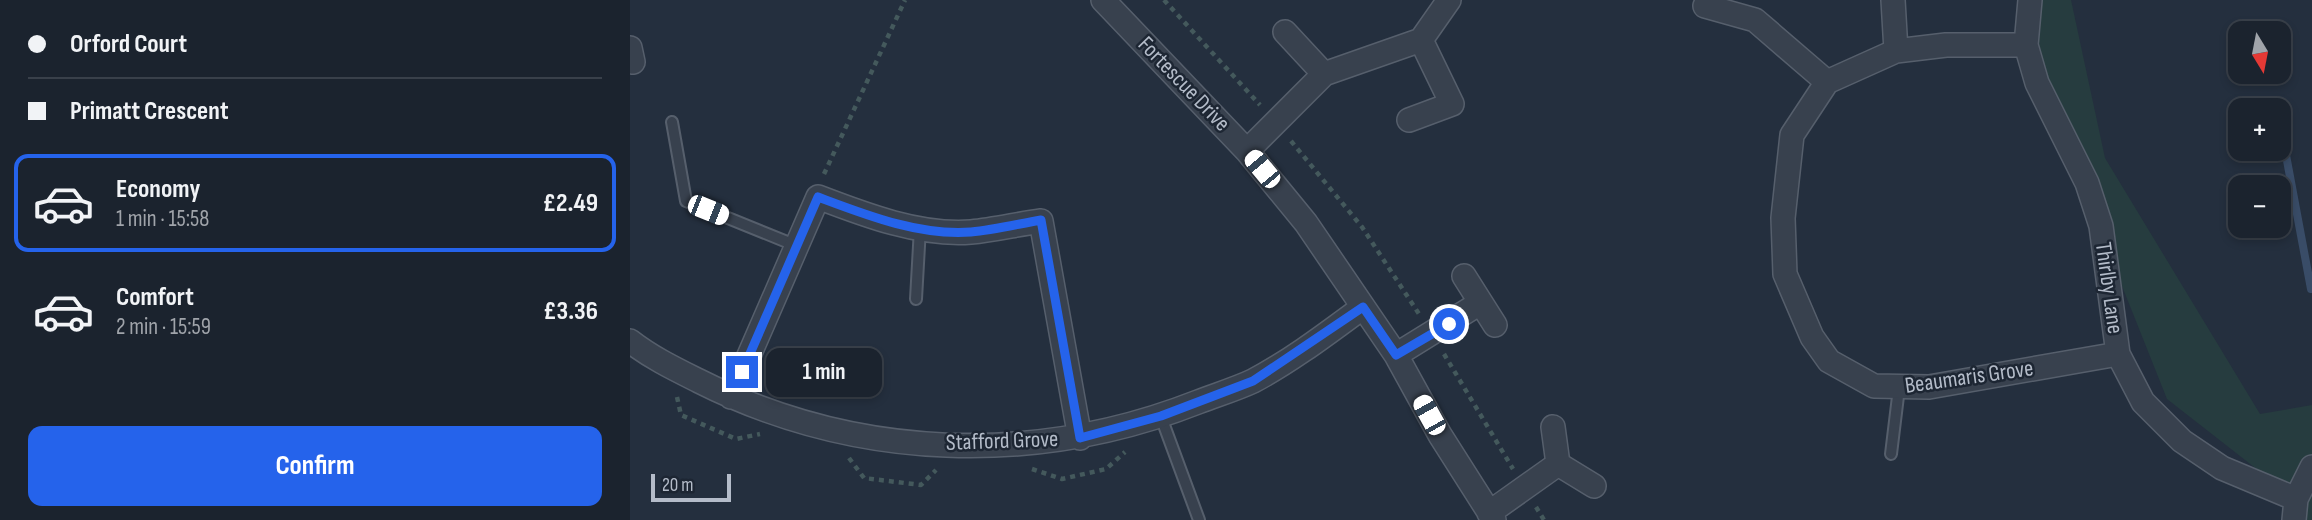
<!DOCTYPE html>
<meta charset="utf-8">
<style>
:root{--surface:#1b232e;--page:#242b36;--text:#f1f3f6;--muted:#a0a4aa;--line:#39404a;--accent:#2563eb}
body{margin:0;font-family:"Sofia Sans Condensed",sans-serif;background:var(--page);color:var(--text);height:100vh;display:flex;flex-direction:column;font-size:26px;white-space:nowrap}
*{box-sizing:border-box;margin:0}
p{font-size:23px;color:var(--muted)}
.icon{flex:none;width:38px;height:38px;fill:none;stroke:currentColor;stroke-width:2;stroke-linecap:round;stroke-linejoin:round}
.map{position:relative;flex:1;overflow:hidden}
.drawer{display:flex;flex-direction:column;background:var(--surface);width:630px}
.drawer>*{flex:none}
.hud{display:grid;align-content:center;height:154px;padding:0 28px;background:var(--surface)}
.needle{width:46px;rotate:170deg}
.tools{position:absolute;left:1598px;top:21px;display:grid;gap:14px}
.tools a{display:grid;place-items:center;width:63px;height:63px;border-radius:14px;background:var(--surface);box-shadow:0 4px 10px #0003,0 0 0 2px var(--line);font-size:35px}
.scale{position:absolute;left:21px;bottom:18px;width:80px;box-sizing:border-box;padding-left:7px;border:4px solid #b4bcc9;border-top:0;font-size:19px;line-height:24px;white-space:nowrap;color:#b4bcc9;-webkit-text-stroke:5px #1d2633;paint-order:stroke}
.end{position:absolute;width:32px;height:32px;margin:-16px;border:9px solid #2563eb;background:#fff;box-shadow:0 0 0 4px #fff}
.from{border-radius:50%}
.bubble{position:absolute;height:49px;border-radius:14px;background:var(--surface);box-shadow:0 4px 10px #0003,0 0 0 2px var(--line);font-size:23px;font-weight:700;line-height:49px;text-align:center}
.car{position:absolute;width:21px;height:42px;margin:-21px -10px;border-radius:9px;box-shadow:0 0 5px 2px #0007;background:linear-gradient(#fff 24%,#345 0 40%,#fff 0 76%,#345 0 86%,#fff 0)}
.hud b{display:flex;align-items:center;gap:24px;height:66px;font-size:26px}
.hud b+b{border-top:2px solid var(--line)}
.hud i{width:18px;height:18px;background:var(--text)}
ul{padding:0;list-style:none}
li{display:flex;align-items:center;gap:21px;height:98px;margin:0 14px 10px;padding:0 14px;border:4px solid transparent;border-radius:14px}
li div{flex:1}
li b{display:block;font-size:26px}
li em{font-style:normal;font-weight:700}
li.on{border-color:var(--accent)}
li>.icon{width:63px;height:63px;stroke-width:1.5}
.primary-button{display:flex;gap:14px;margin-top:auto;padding:14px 28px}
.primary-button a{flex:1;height:80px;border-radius:14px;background:var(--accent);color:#fff;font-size:28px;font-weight:700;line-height:80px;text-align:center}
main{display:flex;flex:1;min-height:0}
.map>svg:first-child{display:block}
.green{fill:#263c3f}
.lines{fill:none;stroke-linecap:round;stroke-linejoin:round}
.stream{stroke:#394c67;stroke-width:8}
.service-casing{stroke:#565f6c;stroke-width:14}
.minor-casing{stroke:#565f6c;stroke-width:26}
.path{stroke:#44595c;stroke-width:4.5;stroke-dasharray:5 5;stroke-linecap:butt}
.service{stroke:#38414e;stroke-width:10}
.minor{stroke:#38414e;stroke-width:23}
.route{stroke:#2563eb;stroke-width:9}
.labels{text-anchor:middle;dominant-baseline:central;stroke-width:5;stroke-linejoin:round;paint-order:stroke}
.street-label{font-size:23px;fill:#b4bcc9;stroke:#1d2633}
</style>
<main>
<section class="drawer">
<div class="hud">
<b><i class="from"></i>Orford Court</b>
<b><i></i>Primatt Crescent</b>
</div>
<ul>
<li class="on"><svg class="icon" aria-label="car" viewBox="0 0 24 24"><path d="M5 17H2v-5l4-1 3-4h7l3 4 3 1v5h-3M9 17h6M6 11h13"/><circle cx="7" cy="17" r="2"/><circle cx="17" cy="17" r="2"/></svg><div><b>Economy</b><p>1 min · 15:58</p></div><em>£2.49</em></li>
<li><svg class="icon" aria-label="car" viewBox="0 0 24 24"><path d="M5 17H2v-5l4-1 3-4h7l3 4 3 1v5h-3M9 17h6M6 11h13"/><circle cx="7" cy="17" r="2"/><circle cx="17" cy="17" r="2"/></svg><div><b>Comfort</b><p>2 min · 15:59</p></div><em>£3.36</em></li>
</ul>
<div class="primary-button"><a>Confirm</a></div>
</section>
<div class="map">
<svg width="1682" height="520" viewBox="0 0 1682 520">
<rect width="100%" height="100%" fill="#242f3e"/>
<path class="green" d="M1412,0h29l34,158 155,256 52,-9v115h-18l1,-21 -128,-100 -141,-354z"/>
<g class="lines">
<path class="stream" d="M1650,123l31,166"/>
<g class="service-casing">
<path id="service" d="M42,122l14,79 111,45
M286,299l4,-71
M531,417l38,103
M1261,454l8,-66"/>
</g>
<g class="minor-casing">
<path id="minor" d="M473,0l144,151 59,72 90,132 44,80 54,85
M1263,0l3,51
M1400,0l-4,45 11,38 50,100 14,43 17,128 25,48 39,39 40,27 74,31
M1075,6l50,14 72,62
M655,32l39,42
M1396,45h-80l-50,6 -69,31 -35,53 -9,83 2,56 27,63 17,24 45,25 55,1 189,-33
M0,48l3,14
M779,120l43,-16 -31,-64
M617,151l77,-77 97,-34 28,-40
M834,276l31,49
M0,341c22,17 45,28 69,40 157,79 336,85 499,21 18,-7 38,-13 55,-21 38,-20 76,-49 110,-74
M766,355l84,-52
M101,397l87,-200c47,18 102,39 153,35 23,-2 47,-8 70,-11l39,217
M923,427l5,37 36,22
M859,513l69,-49
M1664,520l2,-21 16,-32"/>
</g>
<path class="path" d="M534,0l96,105
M661,141l71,86 57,87
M194,174l81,-174
M814,354l69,115
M47,397l4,18 55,24 24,-5
M219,458l15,20 57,7 15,-15
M402,469l30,10 44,-10 19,-17
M906,507l8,13"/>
<use href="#service" class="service"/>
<use href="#minor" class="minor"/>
</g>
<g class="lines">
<path class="route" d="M112,372l76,-175c48,18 101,39 153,35 23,-2 47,-8 70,-12l39,218 81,-22 92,-35 110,-74 33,48 53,-31"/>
</g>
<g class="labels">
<g class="street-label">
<text transform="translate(554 84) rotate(46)">Fortescue Drive</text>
<text transform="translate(1479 288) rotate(82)">Thirlby Lane</text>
<text transform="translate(1339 377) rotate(-8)">Beaumaris Grove</text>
<text transform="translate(372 441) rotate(-2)">Stafford Grove</text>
</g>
</g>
</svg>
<div class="tools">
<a><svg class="needle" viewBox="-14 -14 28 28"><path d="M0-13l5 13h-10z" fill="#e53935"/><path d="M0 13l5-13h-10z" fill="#a0a4aa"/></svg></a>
<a>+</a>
<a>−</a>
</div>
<div class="scale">20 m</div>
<i class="end from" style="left:819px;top:324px"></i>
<i class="end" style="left:112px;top:372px"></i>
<div class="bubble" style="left:136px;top:348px;width:116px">1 min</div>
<i class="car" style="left:632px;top:169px;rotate:320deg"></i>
<i class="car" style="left:78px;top:210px;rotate:112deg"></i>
<i class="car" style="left:799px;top:415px;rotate:331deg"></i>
</div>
</main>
